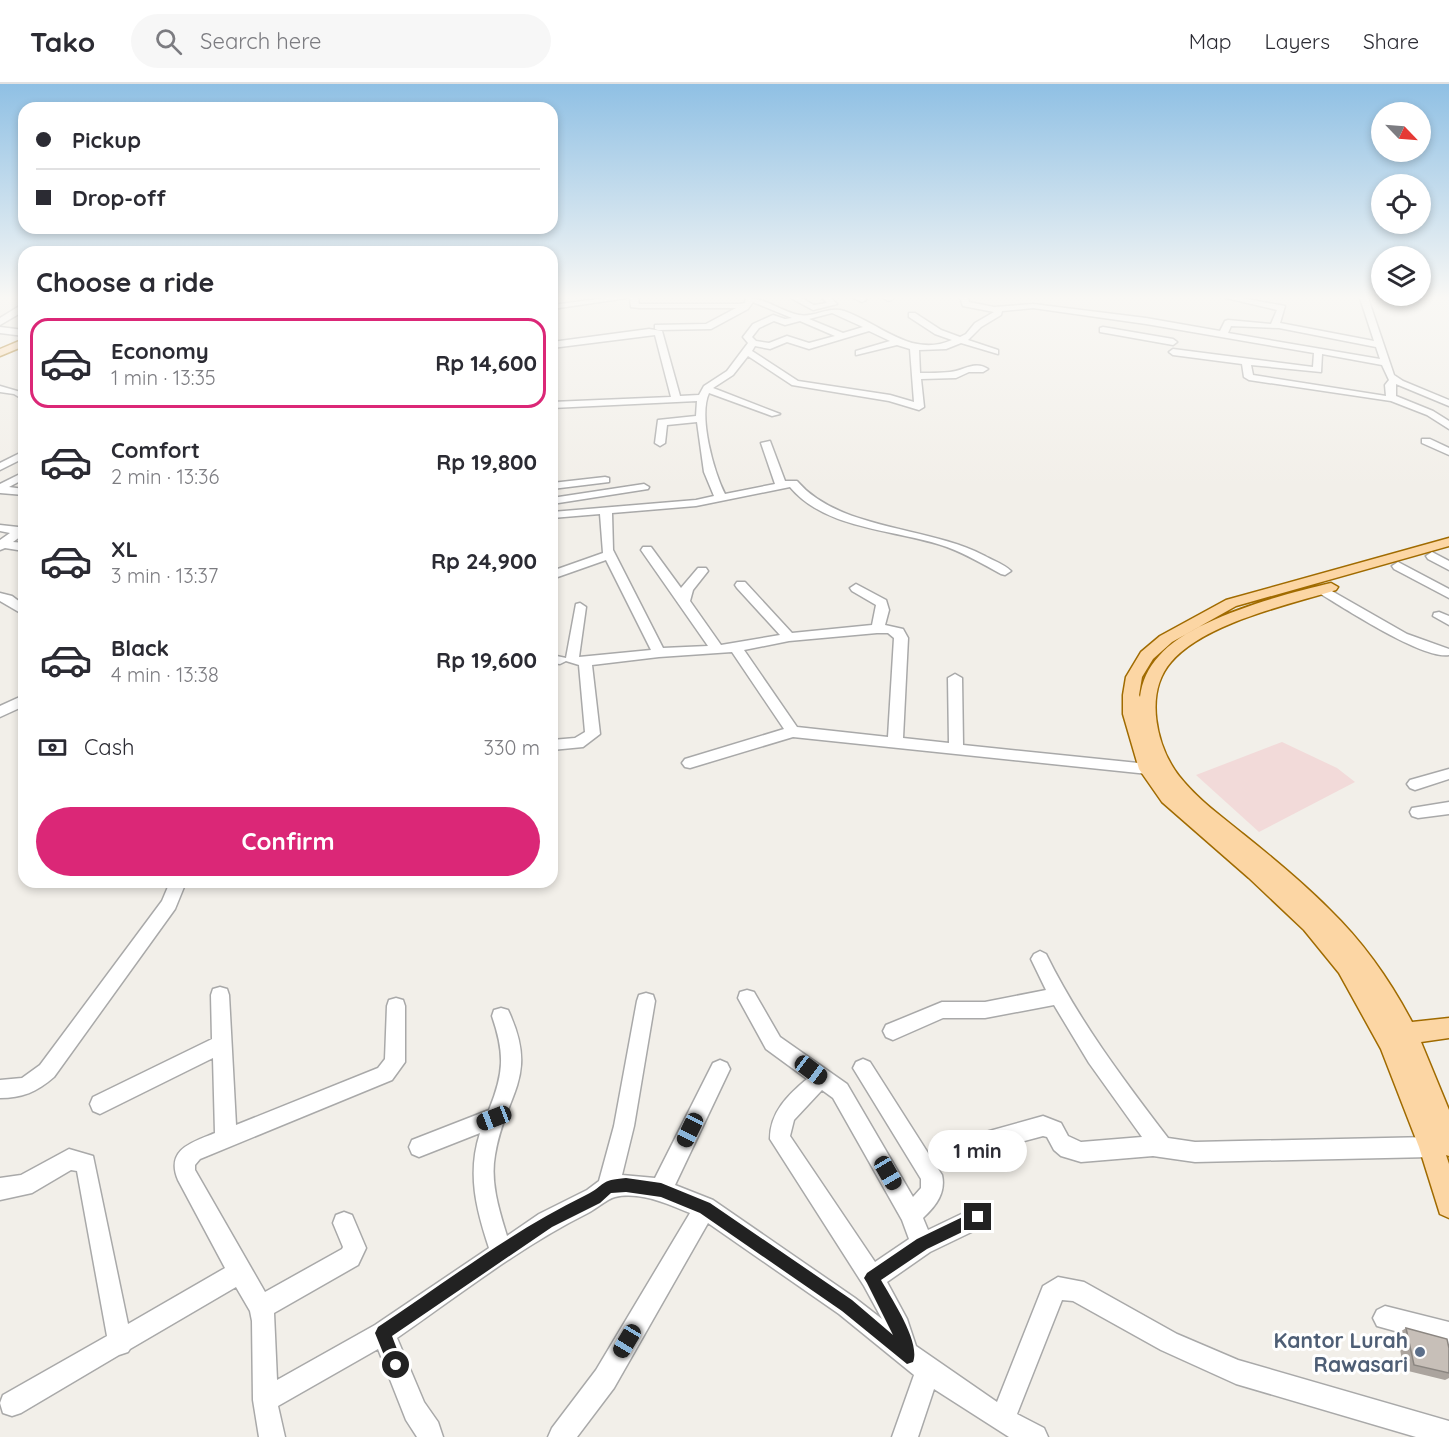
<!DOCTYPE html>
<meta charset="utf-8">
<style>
:root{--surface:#fff;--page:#f7f7f7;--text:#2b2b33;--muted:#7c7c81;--line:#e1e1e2;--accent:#db2777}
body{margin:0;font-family:Quicksand,sans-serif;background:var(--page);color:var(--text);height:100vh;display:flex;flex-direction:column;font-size:22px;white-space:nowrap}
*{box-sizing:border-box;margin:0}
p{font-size:20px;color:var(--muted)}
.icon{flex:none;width:33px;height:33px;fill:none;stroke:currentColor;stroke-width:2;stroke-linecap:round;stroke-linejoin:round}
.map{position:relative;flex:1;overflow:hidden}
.drawer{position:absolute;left:18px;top:162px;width:540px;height:642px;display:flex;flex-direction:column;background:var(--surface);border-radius:18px;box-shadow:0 3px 9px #0003}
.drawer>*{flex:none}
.hud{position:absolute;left:18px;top:18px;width:540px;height:132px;border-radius:18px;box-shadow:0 3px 9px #0003;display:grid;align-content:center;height:132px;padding:0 18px;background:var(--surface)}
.needle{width:39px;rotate:115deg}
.buttons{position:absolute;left:1371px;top:18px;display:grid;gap:12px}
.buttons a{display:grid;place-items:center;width:60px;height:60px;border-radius:50%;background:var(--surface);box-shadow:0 3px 9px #0003;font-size:30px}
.end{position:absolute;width:27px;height:27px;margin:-14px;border:8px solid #222;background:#fff;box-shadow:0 0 0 3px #fff}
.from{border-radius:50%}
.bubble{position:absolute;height:42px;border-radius:21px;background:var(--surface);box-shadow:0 3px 9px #0003;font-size:20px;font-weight:700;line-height:42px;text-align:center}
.car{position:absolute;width:18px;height:36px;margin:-18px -9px;border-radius:8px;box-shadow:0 0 4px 2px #0007;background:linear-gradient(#222 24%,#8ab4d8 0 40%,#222 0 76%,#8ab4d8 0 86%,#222 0)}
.hud b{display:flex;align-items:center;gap:21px;height:57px;font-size:22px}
.hud b+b{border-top:2px solid var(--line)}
.hud i{width:15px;height:15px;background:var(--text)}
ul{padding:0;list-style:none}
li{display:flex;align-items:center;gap:18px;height:90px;margin:0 12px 9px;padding:0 6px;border:3px solid transparent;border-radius:18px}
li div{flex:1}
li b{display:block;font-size:22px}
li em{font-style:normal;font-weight:700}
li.selected{border-color:var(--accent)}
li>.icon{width:54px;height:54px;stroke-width:1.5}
h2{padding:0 18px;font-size:27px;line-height:72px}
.pay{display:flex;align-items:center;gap:15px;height:66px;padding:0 18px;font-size:22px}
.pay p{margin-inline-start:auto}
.button{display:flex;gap:12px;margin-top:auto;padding:12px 18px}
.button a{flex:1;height:69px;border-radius:36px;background:var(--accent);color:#fff;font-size:24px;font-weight:700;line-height:69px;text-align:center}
header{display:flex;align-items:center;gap:36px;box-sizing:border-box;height:84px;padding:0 30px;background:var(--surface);border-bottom:2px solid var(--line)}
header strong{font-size:28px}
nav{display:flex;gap:33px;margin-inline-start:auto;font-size:21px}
.search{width:420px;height:54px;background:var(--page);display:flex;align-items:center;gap:15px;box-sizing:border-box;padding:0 21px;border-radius:33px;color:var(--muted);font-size:22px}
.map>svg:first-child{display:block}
.commercial{fill:#f2dad9}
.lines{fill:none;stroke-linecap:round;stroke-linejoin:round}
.minor-casing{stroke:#a9a9a9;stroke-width:3}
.major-casing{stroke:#a06b00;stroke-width:3}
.minor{fill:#fff;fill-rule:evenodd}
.major{fill:#fcd6a4;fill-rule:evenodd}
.wall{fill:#aba49e}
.building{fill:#c7bfb8;stroke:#8b8681;stroke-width:1.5}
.route{fill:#222}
.service-dot{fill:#5c6f8a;stroke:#fff;stroke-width:2}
.labels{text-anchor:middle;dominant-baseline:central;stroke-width:6;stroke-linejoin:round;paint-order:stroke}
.near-service-label{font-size:21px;font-weight:bold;fill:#4e5e75;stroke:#fff;text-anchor:end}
</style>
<header>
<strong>Tako</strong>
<div class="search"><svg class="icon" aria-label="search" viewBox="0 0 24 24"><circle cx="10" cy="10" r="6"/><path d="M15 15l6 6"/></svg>Search here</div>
<nav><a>Map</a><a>Layers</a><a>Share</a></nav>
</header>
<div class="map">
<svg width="1449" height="1353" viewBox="0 0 1449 1353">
<rect width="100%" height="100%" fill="#f2efe9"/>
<path class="commercial" d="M1282,658l55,26 18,14 -96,50 -63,-57z"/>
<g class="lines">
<g class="minor-casing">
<path id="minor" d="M606,214h21l-75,11v-4z
M630,214h8l1,6h100l6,-1 1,-5c20,0 34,13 53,17 15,3 29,-9 45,-4 37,13 67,47 108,29l-17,-6 -26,-17v-4h6l26,17 19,7 6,-3 9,-11 19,-11 -31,-6 -3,-8h8l1,4 25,5 39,-3 113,14 74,13 5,-10 3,-1 43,4 6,-14 -51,-12h15l44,8 -5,17 94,18 -14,-43h8l26,77 9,6 46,19v6l-53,-22v12l37,15 16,10v8l-22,-14 -36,-14 -142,-21 -5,-3 -2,-13 -69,-9 -4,-3 4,-3 140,18 1,-14 -168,-29 -113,-16 -31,3 -1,4 -20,12 -13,13 30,10v4l-37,-11 -15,6 -27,1 1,23c10,0 20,0 30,-1 13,-1 25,-12 38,-3l-5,3h-14l-13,6 -35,1 3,28 -5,3 -30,-9 -97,-16 -44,-29 -15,19 -20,13 67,26 -8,2 -63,-23c-11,24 5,79 16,101l50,-10 -14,-41 9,-2 15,40h12c42,49 130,45 186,74 9,5 21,9 28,16l-6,4 -4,-1c-18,-10 -35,-20 -54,-27 -50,-18 -120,-16 -157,-60l-94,19 -84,7 1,37 50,98 45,-2 -67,-96 2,-3h8l30,41 17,-20h8l2,3 -15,19 -3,11 31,44 59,-10 -43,-47 -2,-3 2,-3h8l47,51 80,-8 4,-20 -24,-14 -2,-3 6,-4 30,16 3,10 -4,15 18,4 5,9 -5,100 46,5 -1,-65 7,-4 7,4 1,67 185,19 5,1 3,4 -3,4 -5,1 -355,-37 -103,31 -5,-1 -3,-4 3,-4 99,-30 -52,-77 -73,5 -67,8 8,69 -17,13 -31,3v-10l23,-2 10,-6 -6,-67 -13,-4 -6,3 -8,-1v-8l14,3 10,-54 4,-1 6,4 -7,50 72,-7 -45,-90 -54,19v-8l51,-18 -3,-39 -48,4v-6l144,-12 18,-4 -10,-24 -7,-50 -30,3 -2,18 -5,3 -5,-3 3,-23 38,-4 1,-15 -145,7v-6l119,-5 -16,-62 -103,13v-6l97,-13 13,2 18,65 19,-1 5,-9 23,-15 21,-28 -5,-6 10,-13 20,-9 12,4 7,-1 -39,-16 -5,7 -37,20 -53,1 -3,-1v-4l51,-1 30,-16h-97l-8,-1zM832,229l31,14 -20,6 -34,-14zM774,237l11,4 15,-4 35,15 -26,7 -22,-7 -18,7 -13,-2 -4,-4 7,-9zM1231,242l48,2 97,19 4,12 -152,-26zM869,247l21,10 -34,10v4l41,-10 13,4 4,53 -24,-7 -92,-14 -46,-30 3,-5 15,3 17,-7 22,7zM1322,270l60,11 7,15 -4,5 1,11 -133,-21 -2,-10 70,7zM877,549h11l6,5 -6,99 -91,-10 -53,-77 45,-9z
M791,214h10l13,7 13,-2 -5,-5h9l6,6 -24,6z
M853,214h11l2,2 -4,2z
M883,214h9l1,1 -4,2z
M21,221h3v6l-24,14v-7z
M0,243l24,3v6l-24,-3z
M1103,243l70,12 4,3 -4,3 -73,-13v-4z
M0,302l24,7v7l-10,-6 -14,-2z
M1422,355h8l19,9v7l-27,-12z
M24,367v7l-24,12v-7z
M24,388v7l-15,8 15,2v6l-24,-2v-9z
M605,393l4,1v4l-57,7v-6z
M644,400l5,3 -1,2 -96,15v-6z
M0,441l18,2 6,-2v9l-11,8 11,1v8l-19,-3 -5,2v-10l10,-7 -10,-2z
M1432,468l17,9v9l-21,-11 -2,-3z
M1398,478l51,27v9l-55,-29 -2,-3z
M1323,502l84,48 42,15v6c-26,5 -106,-48 -130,-62l-2,-3z
M0,509l12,3 12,9v10l-24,-14z
M1439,528l10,4v9l-16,-9 1,-3z
M24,611v11l-24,11v-11z
M1449,685v10l-34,11 -5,-2 -3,-4 3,-4z
M1449,718v12l-31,4 -6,-2 -2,-4 2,-4z
M170,798h16l-11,27 -121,168c-17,15 -32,21 -54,21v-18l22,-2 18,-13 122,-164z
M1040,867l6,3c33,67 77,125 122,184l27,4 236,-5 7,3 3,7 -3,7 -7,3 -236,5 -42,-6 -72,6 -20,-6 -7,-6 -7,-13 -4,-1 -79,21 -7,-3 -3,-7 3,-7 86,-24 18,7 7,13 13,6 61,-5 -53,-74 -35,-58 -69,13h-42l-50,22 -7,-3 -3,-6 3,-6 56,-23h43l61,-12 -15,-31 3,-5z
M220,903l7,2 2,6 7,130 142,-57 7,-9 2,-53 2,-6 7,-2 7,2 2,6v56l-13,18 -192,79 -5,6v5l70,122 77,-43 1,-2 -10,-24 3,-8 8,-3 8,3 14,33 -8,17 -84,48 3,67 98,-55 114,-77c-13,-39 -22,-75 -9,-115l-61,24 -7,-3 -3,-7 3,-7 77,-30c15,-37 16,-56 3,-94l2,-6 7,-2 7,2c32,68 -3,83 -13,145 -5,27 4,55 12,81l32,-22 48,-24 12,-9 15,-55 23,-125 2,-6 7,-2 7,2 2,6 -21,125 -12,49 33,3 58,-115 7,-3 7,3 3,6 -55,116 38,15 142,98 27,21 -18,-33 -94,-147c0,-27 18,-44 37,-60l-41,-30 -28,-51 2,-6 7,-2 7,2 26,45 67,47 66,113 8,-9v-9l-68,-111 3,-6 7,-3 7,3 72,113c4,18 -6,31 -19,43l5,12 50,-24 8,3 3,8 -3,8 -56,27 -43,30 20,37 9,27 81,56 46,-116 15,-9 26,5 93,52 61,26 211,61v16h-33l-180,-53 -75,-34 -88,-49 -11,-1 -45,114 27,14 4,9h-39l-75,-48 -16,48h-26l22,-62 -75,-61 -131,-91 -94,165 -37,49h-29l4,-9 44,-58 94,-157c-22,-9 -50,-22 -75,-16 -8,2 -19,12 -27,16 -68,34 -129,82 -191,125l27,64 14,20 5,15h-26l-11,-17 -28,-71 -100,57 7,31h-26l-6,-37 -1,-79 -2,-10 -14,-24 -106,62 -2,3 -9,3 -98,58 -9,3 -9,-3 -3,-10 3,-8 104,-59 -30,-165 -6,-1 -39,23 -32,7v-22l21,-3 48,-26 24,7 35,168 97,-56 -47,-88c-13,-31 15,-38 37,-47l-2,-75 -113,56 -7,-3 -3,-7 3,-7 119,-58 -1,-44 2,-6zM822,1006l11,8 69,122 7,19 -34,23 -85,-126 4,-16z
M1385,1222l64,16v24l-72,-20 -4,-8 4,-8z"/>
</g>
<g class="major-casing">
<path id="major" d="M24,255v7l-24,10v-7z
M1449,454v8l-213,60 -64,36 -19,17 -11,18 -3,18 1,2c2,-16 8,-29 19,-41 31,-37 125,-62 172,-73l7,4 -2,3c-48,15 -132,33 -165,72 -27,31 -15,84 8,114 18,23 42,40 64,58 30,24 59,48 86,75 34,33 61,71 83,113l37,-4v20l-28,4 28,68v46l-3,-1 3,9v54l-9,-4 -21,-67 -38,-98 -42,-76 -35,-43 -55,-52 -87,-76 -23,-33 -16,-55v-19l3,-18 15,-25 19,-16 66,-36z"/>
</g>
<use href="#minor" class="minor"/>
<use href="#major" class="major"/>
</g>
<path class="wall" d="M1406,1244l43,20v30l-4,2 -41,-10 -7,-36z"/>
<path class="building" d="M1406,1244l41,11 2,9v25l-35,-8z"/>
<linearGradient id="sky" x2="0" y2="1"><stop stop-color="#8fc0e4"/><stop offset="0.53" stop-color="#f9f8f5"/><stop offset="1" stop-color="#f9f8f5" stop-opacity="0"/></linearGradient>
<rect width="1449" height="403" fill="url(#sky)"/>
<path class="route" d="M626,1094l35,5 49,20 142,97 41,35 -26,-52 -3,-5 3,-5 50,-34 56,-27 5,-2 5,2 2,5 -2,5 -56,27 -46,31c10,18 40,62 32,82l-6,2 -65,-53 -142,-98 -39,-16 -35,-5 -15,1 -11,10 -48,24 -160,109 11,29 -2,5 -5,3 -6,-3 -15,-37 3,-6c68,-45 134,-96 208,-132 20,-10 13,-15 40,-17z"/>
<circle class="service-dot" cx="1420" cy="1268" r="6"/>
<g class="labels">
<g class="near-service-label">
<text x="1408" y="1256">Kantor Lurah<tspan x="1408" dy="24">Rawasari</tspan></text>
</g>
</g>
</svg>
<div class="buttons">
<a><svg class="needle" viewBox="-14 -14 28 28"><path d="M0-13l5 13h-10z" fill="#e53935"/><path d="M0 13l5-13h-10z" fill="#7c7c81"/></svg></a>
<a><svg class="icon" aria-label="locate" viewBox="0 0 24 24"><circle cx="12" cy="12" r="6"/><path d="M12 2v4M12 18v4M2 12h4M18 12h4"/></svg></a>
<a><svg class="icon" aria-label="layers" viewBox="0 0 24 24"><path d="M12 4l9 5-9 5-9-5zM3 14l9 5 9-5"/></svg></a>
</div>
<i class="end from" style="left:396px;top:1281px"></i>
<i class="end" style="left:978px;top:1133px"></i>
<div class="bubble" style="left:928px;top:1046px;width:99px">1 min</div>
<i class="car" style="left:811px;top:986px;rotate:127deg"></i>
<i class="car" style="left:494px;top:1034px;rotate:249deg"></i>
<i class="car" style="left:690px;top:1046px;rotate:206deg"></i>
<i class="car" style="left:888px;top:1089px;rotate:150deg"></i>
<i class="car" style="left:627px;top:1257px;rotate:211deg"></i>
<div class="hud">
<b><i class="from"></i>Pickup</b>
<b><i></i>Drop-off</b>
</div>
<section class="drawer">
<h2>Choose a ride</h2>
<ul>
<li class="selected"><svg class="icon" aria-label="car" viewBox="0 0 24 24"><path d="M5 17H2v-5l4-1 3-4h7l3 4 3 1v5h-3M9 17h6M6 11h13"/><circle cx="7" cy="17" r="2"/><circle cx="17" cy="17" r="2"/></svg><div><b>Economy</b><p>1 min · 13:35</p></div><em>Rp 14,600</em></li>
<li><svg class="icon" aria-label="car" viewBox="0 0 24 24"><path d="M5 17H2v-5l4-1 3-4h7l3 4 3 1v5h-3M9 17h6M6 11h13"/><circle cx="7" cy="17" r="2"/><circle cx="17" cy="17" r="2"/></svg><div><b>Comfort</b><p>2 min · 13:36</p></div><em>Rp 19,800</em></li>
<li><svg class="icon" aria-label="car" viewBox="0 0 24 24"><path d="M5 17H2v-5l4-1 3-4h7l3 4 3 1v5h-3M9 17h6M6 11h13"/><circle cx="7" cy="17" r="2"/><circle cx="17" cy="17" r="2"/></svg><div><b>XL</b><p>3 min · 13:37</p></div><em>Rp 24,900</em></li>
<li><svg class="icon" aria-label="car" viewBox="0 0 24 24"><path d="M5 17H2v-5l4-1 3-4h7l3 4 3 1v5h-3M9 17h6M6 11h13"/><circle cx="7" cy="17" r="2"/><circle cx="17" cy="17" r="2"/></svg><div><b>Black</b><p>4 min · 13:38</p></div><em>Rp 19,600</em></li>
</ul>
<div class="pay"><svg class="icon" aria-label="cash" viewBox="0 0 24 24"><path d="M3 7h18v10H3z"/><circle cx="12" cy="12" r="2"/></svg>Cash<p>330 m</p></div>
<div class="button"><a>Confirm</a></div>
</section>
</div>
